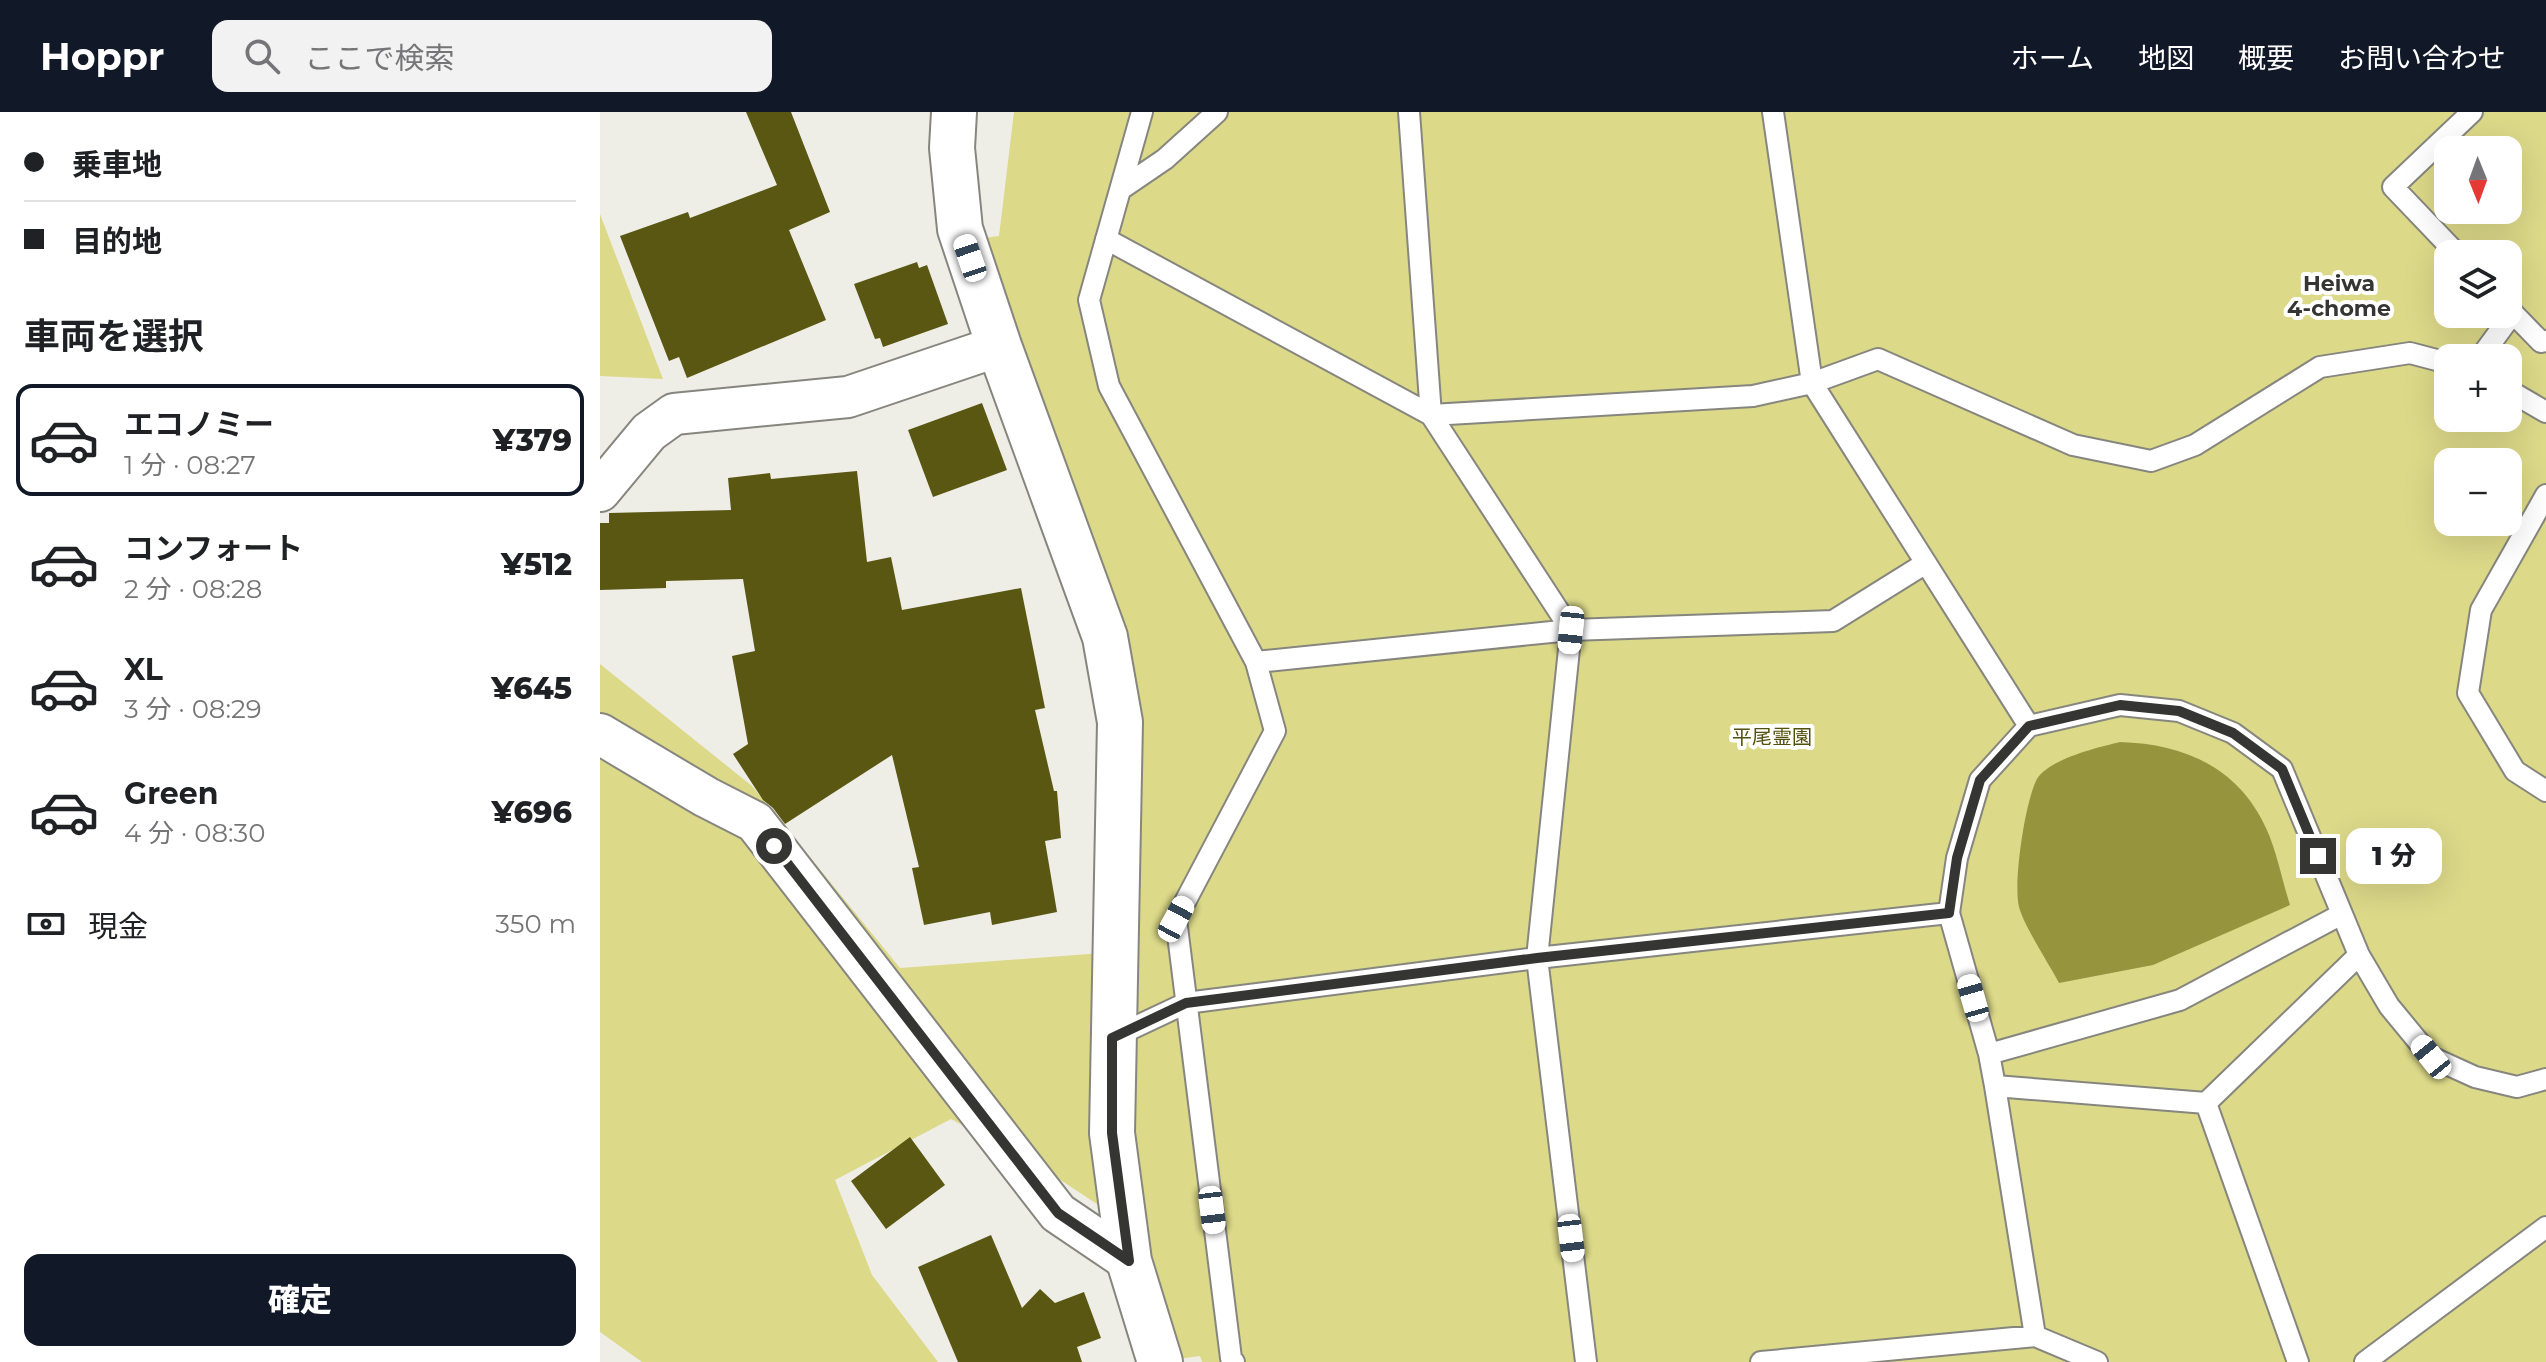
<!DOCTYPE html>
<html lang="ja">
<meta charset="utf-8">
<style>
:root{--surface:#fff;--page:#f2f2f2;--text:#202124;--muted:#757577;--line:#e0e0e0;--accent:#111827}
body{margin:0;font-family:Montserrat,"Noto Sans JP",sans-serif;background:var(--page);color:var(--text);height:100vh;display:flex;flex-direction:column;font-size:30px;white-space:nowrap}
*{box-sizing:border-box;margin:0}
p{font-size:26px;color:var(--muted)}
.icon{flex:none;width:44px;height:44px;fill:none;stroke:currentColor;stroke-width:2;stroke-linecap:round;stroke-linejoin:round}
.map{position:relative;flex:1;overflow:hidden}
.side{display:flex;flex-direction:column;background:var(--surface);width:600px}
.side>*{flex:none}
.guide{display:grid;align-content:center;height:176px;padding:0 24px;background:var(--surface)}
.needle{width:52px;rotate:179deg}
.controls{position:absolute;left:1834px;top:24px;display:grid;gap:16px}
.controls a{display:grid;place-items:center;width:88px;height:88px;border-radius:16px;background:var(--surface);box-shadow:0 8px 32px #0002;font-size:40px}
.end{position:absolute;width:36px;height:36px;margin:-18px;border:10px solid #353533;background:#fff;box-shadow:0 0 0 4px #fff}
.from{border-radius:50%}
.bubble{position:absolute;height:56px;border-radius:16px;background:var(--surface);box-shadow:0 8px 32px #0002;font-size:26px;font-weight:800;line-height:56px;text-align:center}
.car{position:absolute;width:24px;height:48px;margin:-24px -12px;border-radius:10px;box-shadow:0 0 6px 2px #0007;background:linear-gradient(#fff 24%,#345 0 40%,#fff 0 76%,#345 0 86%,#fff 0)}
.guide b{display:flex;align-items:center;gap:28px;height:76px;font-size:30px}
.guide b+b{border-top:2px solid var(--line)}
.guide i{width:20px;height:20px;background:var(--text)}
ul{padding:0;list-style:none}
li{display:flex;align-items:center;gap:24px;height:112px;margin:0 16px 12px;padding:0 8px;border:4px solid transparent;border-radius:16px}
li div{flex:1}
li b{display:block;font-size:30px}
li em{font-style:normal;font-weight:800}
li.active{border-color:var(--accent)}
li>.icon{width:72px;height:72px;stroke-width:1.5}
h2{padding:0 24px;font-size:36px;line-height:96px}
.pay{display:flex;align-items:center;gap:20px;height:88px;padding:0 24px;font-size:30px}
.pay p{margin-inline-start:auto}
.primary-button{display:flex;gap:16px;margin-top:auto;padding:16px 24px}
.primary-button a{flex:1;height:92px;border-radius:16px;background:var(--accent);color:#fff;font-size:32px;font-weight:800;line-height:92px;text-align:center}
header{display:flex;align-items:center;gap:48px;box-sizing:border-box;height:112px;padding:0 40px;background:var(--accent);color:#fff}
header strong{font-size:38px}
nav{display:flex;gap:44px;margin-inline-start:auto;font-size:28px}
.search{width:560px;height:72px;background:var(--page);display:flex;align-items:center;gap:20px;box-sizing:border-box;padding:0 28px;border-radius:16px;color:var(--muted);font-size:30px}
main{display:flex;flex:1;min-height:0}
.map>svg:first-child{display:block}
.green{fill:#dcd989;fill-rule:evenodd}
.water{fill:#97943e}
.building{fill:#5a5712}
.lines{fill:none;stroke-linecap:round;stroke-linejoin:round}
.lane-casing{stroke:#86867f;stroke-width:24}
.street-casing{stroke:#86867f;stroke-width:44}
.secondary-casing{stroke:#86867f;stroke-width:48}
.lane{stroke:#fff;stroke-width:20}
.street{stroke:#fff;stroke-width:40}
.secondary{stroke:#fff;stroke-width:44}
.route{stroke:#353533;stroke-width:10}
.labels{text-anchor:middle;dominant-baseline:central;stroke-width:8;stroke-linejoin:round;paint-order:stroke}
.park-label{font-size:20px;fill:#53500e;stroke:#fffffe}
.neighbourhood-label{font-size:22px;font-weight:bold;fill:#353533;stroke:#fffffe}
</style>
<header>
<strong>Hoppr</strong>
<div class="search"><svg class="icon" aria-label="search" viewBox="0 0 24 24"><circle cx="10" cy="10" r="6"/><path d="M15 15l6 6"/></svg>ここで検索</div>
<nav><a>ホーム</a><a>地図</a><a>概要</a><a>お問い合わせ</a></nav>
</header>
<main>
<section class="side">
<div class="guide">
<b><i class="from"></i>乗車地</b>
<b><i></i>目的地</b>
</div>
<h2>車両を選択</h2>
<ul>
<li class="active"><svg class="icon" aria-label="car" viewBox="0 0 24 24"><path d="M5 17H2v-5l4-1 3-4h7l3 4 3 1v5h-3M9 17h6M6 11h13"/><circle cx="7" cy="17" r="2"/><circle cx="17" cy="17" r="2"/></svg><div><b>エコノミー</b><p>1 分 · 08:27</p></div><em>¥379</em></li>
<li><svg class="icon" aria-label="car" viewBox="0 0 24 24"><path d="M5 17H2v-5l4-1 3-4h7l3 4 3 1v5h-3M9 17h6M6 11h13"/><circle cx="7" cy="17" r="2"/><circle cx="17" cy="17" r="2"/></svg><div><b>コンフォート</b><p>2 分 · 08:28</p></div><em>¥512</em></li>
<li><svg class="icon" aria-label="car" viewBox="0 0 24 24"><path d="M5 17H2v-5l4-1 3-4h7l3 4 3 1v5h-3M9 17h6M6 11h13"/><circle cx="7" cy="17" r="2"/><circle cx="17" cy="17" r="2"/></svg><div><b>XL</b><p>3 分 · 08:29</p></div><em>¥645</em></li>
<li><svg class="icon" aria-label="car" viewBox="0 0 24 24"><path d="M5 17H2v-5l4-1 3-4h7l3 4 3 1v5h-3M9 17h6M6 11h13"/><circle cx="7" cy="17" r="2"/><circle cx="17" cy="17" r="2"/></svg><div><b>Green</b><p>4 分 · 08:30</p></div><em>¥696</em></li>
</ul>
<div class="pay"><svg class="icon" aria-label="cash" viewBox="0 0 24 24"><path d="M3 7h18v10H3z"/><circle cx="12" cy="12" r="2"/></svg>現金<p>350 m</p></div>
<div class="primary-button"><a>確定</a></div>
</section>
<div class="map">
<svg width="1946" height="1250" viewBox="0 0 1946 1250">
<rect width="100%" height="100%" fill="#eeeee7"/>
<path class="green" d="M414,0h1532v1250h-1344l-2,-6 -22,3 -54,-137 -80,-53 -93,-50 -116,61 37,95 66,87h-296l-42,-30v-668l152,122 148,182 229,-17 9,-245 -154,-468 15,-2zM1848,38h60v60h-60zM1848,142h60v60h-60zM1848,246h60v60h-60zM1848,350h60v60h-60z
M0,102l63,165 -63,-3z"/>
<path class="water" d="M1520,630c64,2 118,25 146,86 11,24 16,52 24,77l-137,60 -94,18c-10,-19 -35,-57 -40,-76 -6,-24 6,-106 18,-128 12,-20 62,-32 83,-37z"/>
<path class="building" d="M146,0h45l39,100 -41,18 37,90 -139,58 -8,-21 -10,4 -49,-125 68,-24 2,6 87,-33z
M317,150l2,6 8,-3 21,59 -65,23 -3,-9 -5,1 -21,-55z
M382,291l25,67 -74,27 -25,-67z
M257,359l10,91 24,-5 11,53 119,-22 24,120 -10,2 19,81h3l4,47 -16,3 12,71 -65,13 -2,-13 -66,13 -12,-57 7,-1 -27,-112 -107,69 -12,-16 -10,-8 -30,-46 15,-10 -16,-88 23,-5 -12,-72 -77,2v7l-66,2v-67h9v-10l122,-3 -3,-32 42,-5 1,6z
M310,1025l35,48 -59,44 -35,-48z
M391,1123l31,73 18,-19 15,14 29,-11 17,46 -24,9 5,15h-124l-40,-95z"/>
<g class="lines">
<g class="lane-casing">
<path id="lane" d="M542,0l-53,188 20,86 147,276 19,69 -99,188 55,439 3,4
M809,0l22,303 140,215 -34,328 49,404
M1173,0l39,271 217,343
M521,77l44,-30 52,-47
M506,127l325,176 322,-19 59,-13 66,-24 195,86 78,16 44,-16 125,-78 90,-14 38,10
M1857,142l-64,-67 79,-75
M1908,196l33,34 5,-1
M1880,246l33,-45
M1908,278l38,22
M1946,383l-65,115 -13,83 47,78 31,20
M656,550l315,-32 262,-9 93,-58
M1520,593l59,6 54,22 49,36 77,186 -153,148 -211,-17 -6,-32 -40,-141 8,-55 23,-78 49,-54z
M1759,843l30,51 42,51 44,20 42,10 29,-8
M514,925l72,-34 351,-45 412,-45
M1389,942l191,-54 162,-86
M1395,974l40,250
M1606,991l92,259
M1161,1250l274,-26 62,26
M1765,1250l181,-135"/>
</g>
<g class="street-casing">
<path id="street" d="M0,379l49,-59 25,-18 174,-17 151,-51
M0,622l106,63 49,25 303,391 71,48"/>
</g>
<g class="secondary-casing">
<path id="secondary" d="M354,0l-2,36 8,81 39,117 106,291 15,85 -8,411 17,128 31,101"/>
</g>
<use href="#lane" class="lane"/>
<use href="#street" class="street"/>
<use href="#secondary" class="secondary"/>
</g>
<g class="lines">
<path class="route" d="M174,734l284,367 71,48 -17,-128v-95l74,-35 351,-45 412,-45 8,-55 23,-78 49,-54 91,-21 59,6 54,22 49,36 36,87"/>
</g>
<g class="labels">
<g class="park-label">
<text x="1172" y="625">平尾霊園</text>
</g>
<g class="neighbourhood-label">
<text x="1739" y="171">Heiwa<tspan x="1739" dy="25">4-chome</tspan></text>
</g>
</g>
</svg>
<div class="controls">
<a><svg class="needle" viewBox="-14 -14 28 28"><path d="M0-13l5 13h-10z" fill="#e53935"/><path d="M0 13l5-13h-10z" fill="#757577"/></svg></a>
<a><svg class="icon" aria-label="layers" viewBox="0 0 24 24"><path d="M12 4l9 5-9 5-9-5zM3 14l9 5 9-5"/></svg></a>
<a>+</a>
<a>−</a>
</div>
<i class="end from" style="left:174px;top:734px"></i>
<i class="end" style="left:1718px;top:744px"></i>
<div class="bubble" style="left:1746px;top:716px;width:96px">1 分</div>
<i class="car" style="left:370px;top:146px;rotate:341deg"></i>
<i class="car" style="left:971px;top:518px;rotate:186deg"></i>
<i class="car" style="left:576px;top:807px;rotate:28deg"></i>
<i class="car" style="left:1373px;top:886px;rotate:344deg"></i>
<i class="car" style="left:1831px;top:945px;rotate:321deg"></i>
<i class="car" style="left:612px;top:1098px;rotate:173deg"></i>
<i class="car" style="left:971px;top:1126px;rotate:173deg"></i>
</div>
</main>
